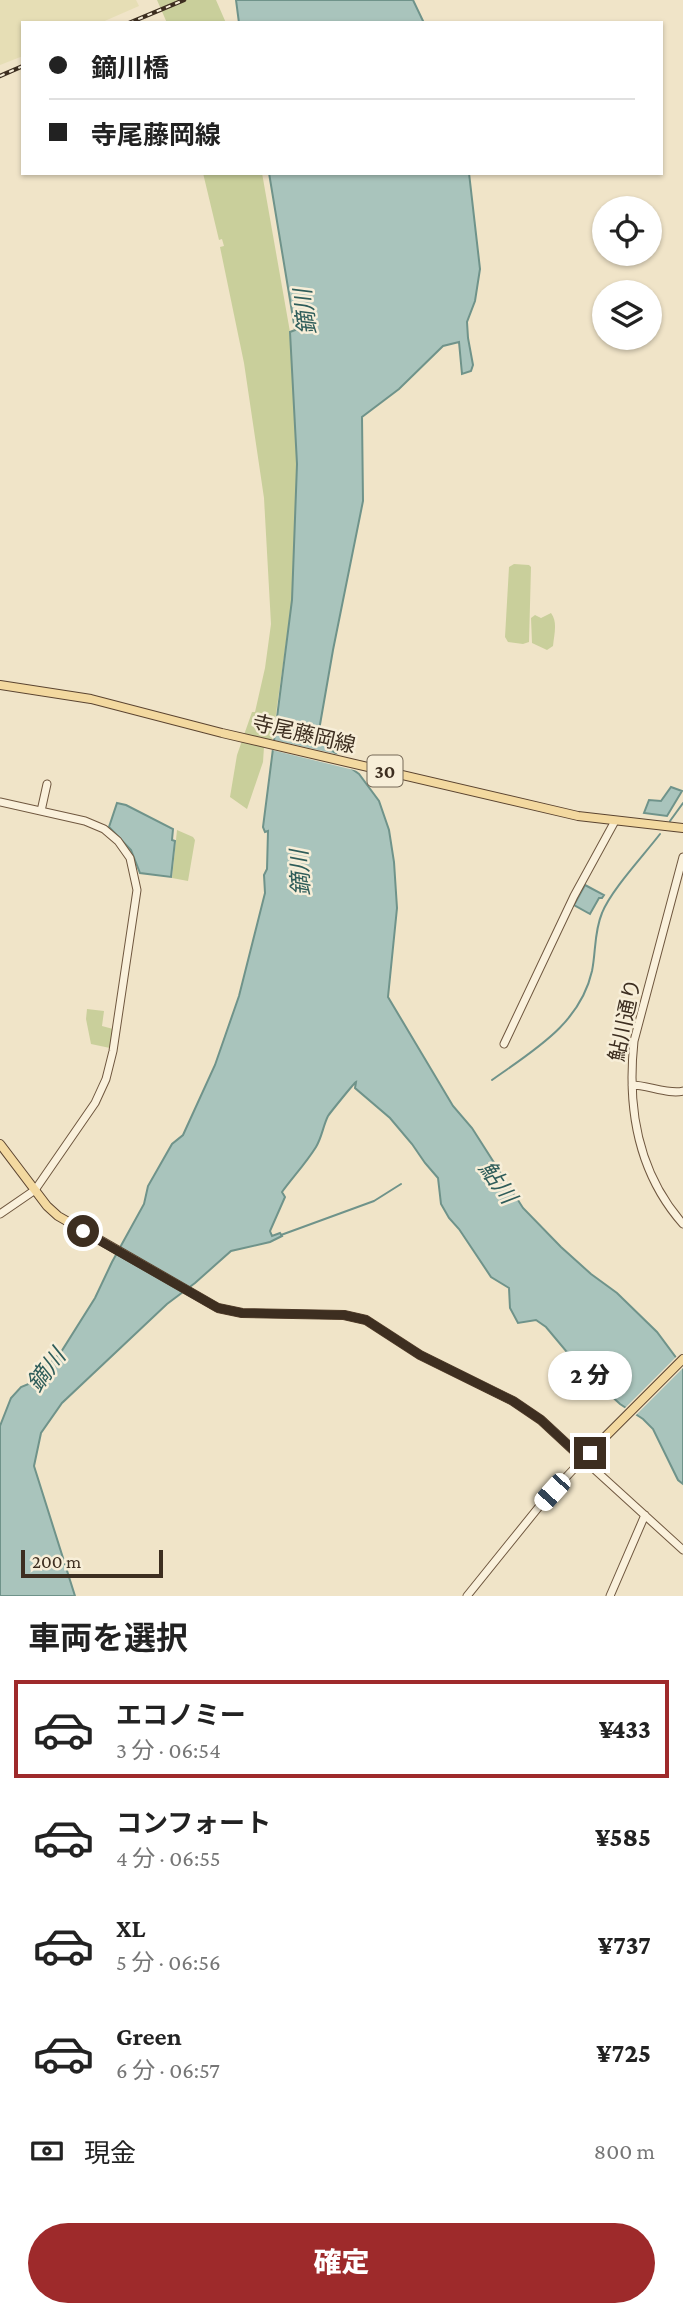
<!DOCTYPE html>
<html lang="ja">
<meta charset="utf-8">
<style>
:root{--surface:#fff;--page:#f6f6f6;--text:#222;--muted:#767676;--line:#e0e0e0;--accent:#9e2a2b}
body{margin:0;font-family:"Crimson Pro","Noto Sans JP",serif;background:var(--page);color:var(--text);height:100vh;display:flex;flex-direction:column;font-size:26px;white-space:nowrap}
*{box-sizing:border-box;margin:0}
p{font-size:23px;color:var(--muted)}
.icon{flex:none;width:38px;height:38px;fill:none;stroke:currentColor;stroke-width:2;stroke-linecap:round;stroke-linejoin:round}
.map{position:relative;height:1596px;overflow:hidden}
.side{display:flex;flex-direction:column;background:var(--surface);flex:1}
.side>*{flex:none}
.top-card{position:absolute;left:21px;top:21px;width:642px;height:154px;border-radius:0px;box-shadow:0 2px 5px #0004;display:grid;align-content:center;height:154px;padding:0 28px;background:var(--surface)}
.fabs{position:absolute;left:592px;top:196px;display:grid;gap:14px}
.fabs a{display:grid;place-items:center;width:70px;height:70px;border-radius:50%;background:var(--surface);box-shadow:0 2px 5px #0004;font-size:35px}
.scale{position:absolute;left:21px;bottom:18px;width:142px;box-sizing:border-box;padding-left:7px;border:4px solid #3d2e20;border-top:0;font-size:19px;line-height:24px;white-space:nowrap;color:#3d2e20;-webkit-text-stroke:5px #f7eed8;paint-order:stroke}
.end{position:absolute;width:32px;height:32px;margin:-16px;border:9px solid #3d2e20;background:#fff;box-shadow:0 0 0 4px #fff}
.from{border-radius:50%}
.bubble{position:absolute;height:49px;border-radius:24px;background:var(--surface);box-shadow:0 2px 5px #0004;font-size:23px;font-weight:800;line-height:49px;text-align:center}
.car{position:absolute;width:21px;height:42px;margin:-21px -10px;border-radius:9px;box-shadow:0 0 5px 2px #0007;background:linear-gradient(#fff 24%,#345 0 40%,#fff 0 76%,#345 0 86%,#fff 0)}
.top-card b{display:flex;align-items:center;gap:24px;height:66px;font-size:26px}
.top-card b+b{border-top:2px solid var(--line)}
.top-card i{width:18px;height:18px;background:var(--text)}
ul{padding:0;list-style:none}
li{display:flex;align-items:center;gap:21px;height:98px;margin:0 14px 10px;padding:0 14px;border:4px solid transparent;border-radius:0px}
li div{flex:1}
li b{display:block;font-size:26px}
li em{font-style:normal;font-weight:800}
li.current{border-color:var(--accent)}
li>.icon{width:63px;height:63px;stroke-width:1.5}
h2{padding:0 28px;font-size:32px;line-height:84px}
.pay{display:flex;align-items:center;gap:18px;height:77px;padding:0 28px;font-size:26px}
.pay p{margin-inline-start:auto}
.primary-button{display:flex;gap:14px;margin-top:auto;padding:14px 28px}
.primary-button a{flex:1;height:80px;border-radius:42px;background:var(--accent);color:#fff;font-size:28px;font-weight:800;line-height:80px;text-align:center}
.map>svg:first-child{display:block}
.farmland{fill:#e6deb5}
.green{fill:#c9cf9b}
.water{fill:#a9c4bc;stroke:#6f938a;stroke-width:2}
.pier{fill:#f0e4c8}
.lines{fill:none;stroke-linecap:round;stroke-linejoin:round}
.stream{stroke:#6f938a;stroke-width:2}
.secondary-casing{stroke:#6f573f;stroke-width:9}
.primary-casing{stroke:#5b4430;stroke-width:10}
.secondary{stroke:#faf1dc;stroke-width:7}
.primary{stroke:#f3d9a0;stroke-width:8}
.rail-casing{stroke:#3d2e20;stroke-width:4.5}
.rail{stroke:#f7eed8;stroke-width:2;stroke-dasharray:5;stroke-linecap:butt}
.route{stroke:#3d2e20;stroke-width:9}
.labels{text-anchor:middle;dominant-baseline:central;stroke-width:5;stroke-linejoin:round;paint-order:stroke}
.shield{fill:#f7eed8;stroke:#756857;stroke-width:2}
.shield-label{font-size:19px;font-weight:bold;fill:#3d2e20}
.street-label{font-size:21px;fill:#3d2e20;stroke:#f7eed8}
.water-label{font-size:23px;font-style:italic;fill:#2f5d5a;stroke:#f7eed8}
</style>
<div class="map">
<svg width="683" height="1596" viewBox="0 0 683 1596">
<rect width="100%" height="100%" fill="#f0e4c8"/>
<path class="farmland" d="M0,0h136l3,6 -39,17h-77v33l-23,9z"/>
<path class="green" d="M157,0h59l10,23h-59z
M203,173h59l28,159 7,132 -5,136 -21,149 -7,-2 -1,15 -16,47 -17,-12 7,-42 15,-43h3l10,-44 6,-44 -7,-126 -20,-135 -24,-116 4,-1 -2,-7 -3,1z
M514,564l15,1 2,2 -2,75 -6,2 -15,-2 -3,-5 4,-70z
M551,613c7,9 3,22 2,33l-6,4 -15,-7 -1,-25 4,-3 6,3z
M177,830l16,7 2,3 -7,41 -16,-3z
M87,1009l17,2 -2,15 11,3 -3,19 -19,-4 -5,-25z"/>
<path class="water" d="M236,0h177l11,23h-185z
M269,173h200l11,96 -5,32 -8,21 1,16 5,27 -2,6 -9,3 -3,-32 -16,4 -44,43 -37,28 1,84 -30,149 -15,86 30,30 11,8 20,27 10,29 5,32 3,46 -9,89 65,109 19,22 51,80 38,39 30,27 26,19 40,39 26,35v117l-5,-4 -25,-51 -10,-10 -23,-15 -14,-13 -24,-31 -16,-9 -20,-24 -10,-7 -18,3 -8,-15 -1,-20 -18,-11 -32,-48 -10,-11 -8,-14 -3,-26 -13,-15 -13,-19 -22,-26 -35,-30 1,-6c-2,1 -26,31 -28,34 -5,10 -6,21 -12,31 -10,16 -23,30 -34,45l3,5 -15,34 2,5 8,-3 2,3 -12,6 -39,9 -36,32 -28,21 -105,99 -21,30 -7,33 41,130h-75v-170l11,-28 10,-11 10,-4 2,-8 7,-7 9,-4 12,-12 34,-54 17,-36 32,-58 4,-18 24,-42 11,-9 32,-70 24,-69 26,-103 -1,-18 3,-6 1,-38 -3,1 -2,-5 29,-227 5,-136 -7,-132 5,-2z
M671,787l11,4 -15,25 -23,-3 5,-13 12,1z
M117,803l9,2 47,24 -1,11 3,1 -4,36 -31,-4 -9,-23 -22,-23z
M585,885l19,10 -2,3h-3l-9,16 -16,-9z"/>
<path class="pier" d="M269,739l76,17 17,16 -94,-23z
M679,1354l4,6v8l-49,49 -11,-7z"/>
<g class="lines">
<path class="stream" d="M670,821l13,-18
M492,1080c42,-30 88,-56 100,-109 4,-20 2,-39 10,-58 9,-23 42,-58 58,-79
M281,1235l93,-34 27,-17"/>
<g class="secondary-casing">
<path id="secondary" d="M0,802l85,19 19,8 14,12 12,17 7,32 -24,161 -7,28 -11,24 -60,87 -35,24
M41,811l6,-27
M683,857l-49,184c-7,66 4,132 49,183
M504,1044l70,-148 41,-75
M632,1085c15,0 38,10 51,6
M467,1596l75,-93 41,-44 100,91
M610,1596l35,-81"/>
</g>
<g class="primary-casing">
<path id="primary" d="M0,685l91,14 131,34 356,83 105,12
M0,1144l47,62 11,10 160,92 24,5 102,2 22,5 54,35 93,46 28,19 42,39 100,-100"/>
</g>
<use href="#secondary" class="secondary"/>
<use href="#primary" class="primary"/>
<g class="rail-casing">
<path id="rail" d="M129,23l55,-23
M0,76l23,-10"/>
</g>
<use href="#rail" class="rail"/>
</g>
<g class="lines">
<path class="route" d="M83,1231l135,77 24,5 102,2 22,5 54,35 93,46 28,19 42,39 7,-6"/>
</g>
<g class="labels">
<rect class="shield" x="367.5" y="755.5" width="35" height="31" rx="5"/>
<g class="shield-label">
<text x="385" y="771">30</text>
</g>
<g class="street-label">
<text transform="translate(304 734) rotate(13)">寺尾藤岡線</text>
<text transform="translate(625 1020) rotate(-78)">鮎川通り</text>
</g>
<g class="water-label">
<text transform="translate(305 312) rotate(-97)">鏑川</text>
<text transform="translate(300 873) rotate(-93)">鏑川</text>
<text transform="translate(498 1182) rotate(55)">鮎川</text>
<text transform="translate(46 1370) rotate(-53)">鏑川</text>
</g>
</g>
</svg>
<div class="fabs">
<a><svg class="icon" aria-label="locate" viewBox="0 0 24 24"><circle cx="12" cy="12" r="6"/><path d="M12 2v4M12 18v4M2 12h4M18 12h4"/></svg></a>
<a><svg class="icon" aria-label="layers" viewBox="0 0 24 24"><path d="M12 4l9 5-9 5-9-5zM3 14l9 5 9-5"/></svg></a>
</div>
<div class="scale">200 m</div>
<i class="end from" style="left:83px;top:1231px"></i>
<i class="end" style="left:590px;top:1453px"></i>
<div class="bubble" style="left:548px;top:1351px;width:84px">2 分</div>
<i class="car" style="left:552px;top:1492px;rotate:222deg"></i>
<div class="top-card">
<b><i class="from"></i>鏑川橋</b>
<b><i></i>寺尾藤岡線</b>
</div>
</div>
<section class="side">
<h2>車両を選択</h2>
<ul>
<li class="current"><svg class="icon" aria-label="car" viewBox="0 0 24 24"><path d="M5 17H2v-5l4-1 3-4h7l3 4 3 1v5h-3M9 17h6M6 11h13"/><circle cx="7" cy="17" r="2"/><circle cx="17" cy="17" r="2"/></svg><div><b>エコノミー</b><p>3 分 · 06:54</p></div><em>¥433</em></li>
<li><svg class="icon" aria-label="car" viewBox="0 0 24 24"><path d="M5 17H2v-5l4-1 3-4h7l3 4 3 1v5h-3M9 17h6M6 11h13"/><circle cx="7" cy="17" r="2"/><circle cx="17" cy="17" r="2"/></svg><div><b>コンフォート</b><p>4 分 · 06:55</p></div><em>¥585</em></li>
<li><svg class="icon" aria-label="car" viewBox="0 0 24 24"><path d="M5 17H2v-5l4-1 3-4h7l3 4 3 1v5h-3M9 17h6M6 11h13"/><circle cx="7" cy="17" r="2"/><circle cx="17" cy="17" r="2"/></svg><div><b>XL</b><p>5 分 · 06:56</p></div><em>¥737</em></li>
<li><svg class="icon" aria-label="car" viewBox="0 0 24 24"><path d="M5 17H2v-5l4-1 3-4h7l3 4 3 1v5h-3M9 17h6M6 11h13"/><circle cx="7" cy="17" r="2"/><circle cx="17" cy="17" r="2"/></svg><div><b>Green</b><p>6 分 · 06:57</p></div><em>¥725</em></li>
</ul>
<div class="pay"><svg class="icon" aria-label="cash" viewBox="0 0 24 24"><path d="M3 7h18v10H3z"/><circle cx="12" cy="12" r="2"/></svg>現金<p>800 m</p></div>
<div class="primary-button"><a>確定</a></div>
</section>
